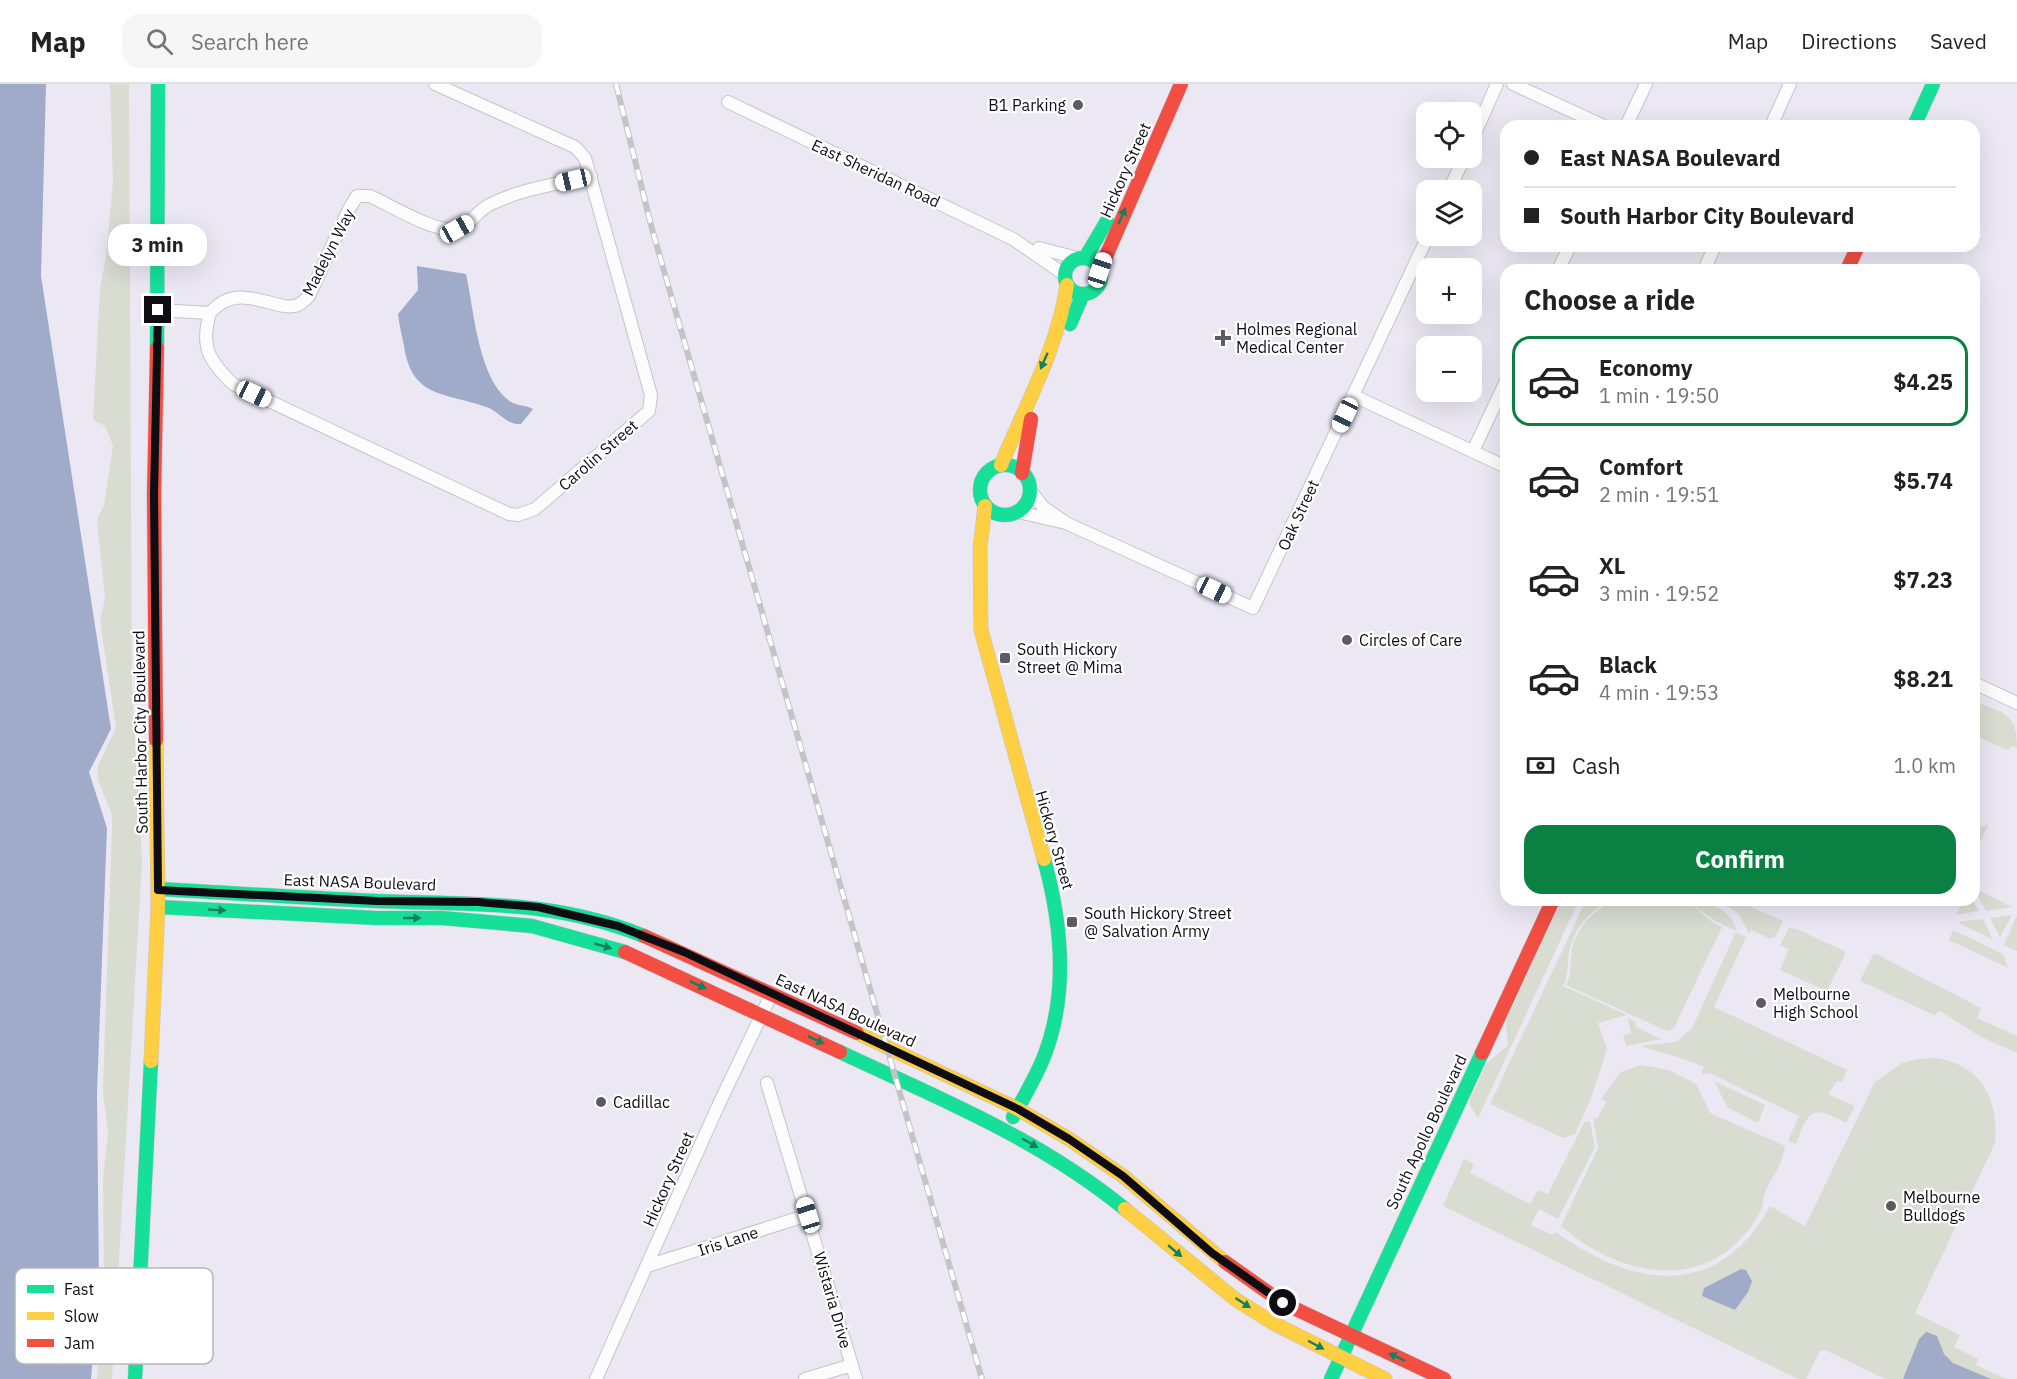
<!DOCTYPE html>
<meta charset="utf-8">
<style>
:root{--surface:#fff;--page:#f6f6f6;--text:#222;--muted:#767676;--line:#e0e0e0;--accent:#0b8043}
body{margin:0;font-family:"IBM Plex Sans",sans-serif;background:var(--page);color:var(--text);height:100vh;display:flex;flex-direction:column;font-size:22px;white-space:nowrap}
*{box-sizing:border-box;margin:0}
p{font-size:20px;color:var(--muted)}
.icon{flex:none;width:33px;height:33px;fill:none;stroke:currentColor;stroke-width:2;stroke-linecap:round;stroke-linejoin:round}
.map{position:relative;flex:1;overflow:hidden}
.details{position:absolute;left:1500px;top:180px;width:480px;height:642px;display:flex;flex-direction:column;background:var(--surface);border-radius:18px;box-shadow:0 6px 24px #0002}
.details>*{flex:none}
.guide{position:absolute;left:1500px;top:36px;width:480px;height:132px;border-radius:18px;box-shadow:0 6px 24px #0002;display:grid;align-content:center;height:132px;padding:0 24px;background:var(--surface)}
.controls{position:absolute;left:1416px;top:18px;display:grid;gap:12px}
.controls a{display:grid;place-items:center;width:66px;height:66px;border-radius:12px;background:var(--surface);box-shadow:0 6px 24px #0002;font-size:30px}
.end{position:absolute;width:27px;height:27px;margin:-14px;border:8px solid #0f0d14;background:#fff;box-shadow:0 0 0 3px #fff}
.from{border-radius:50%}
.bubble{position:absolute;height:42px;border-radius:18px;background:var(--surface);box-shadow:0 6px 24px #0002;font-size:20px;font-weight:700;line-height:42px;text-align:center}
.car{position:absolute;width:18px;height:36px;margin:-18px -9px;border-radius:8px;box-shadow:0 0 4px 2px #0007;background:linear-gradient(#fff 24%,#345 0 40%,#fff 0 76%,#345 0 86%,#fff 0)}
.guide b{display:flex;align-items:center;gap:21px;height:57px;font-size:22px}
.guide b+b{border-top:2px solid var(--line)}
.guide i{width:15px;height:15px;background:var(--text)}
ul{padding:0;list-style:none}
li{display:flex;align-items:center;gap:18px;height:90px;margin:0 12px 9px;padding:0 12px;border:3px solid transparent;border-radius:18px}
li div{flex:1}
li b{display:block;font-size:22px}
li em{font-style:normal;font-weight:700}
li.active{border-color:var(--accent)}
li>.icon{width:54px;height:54px;stroke-width:1.5}
h2{padding:0 24px;font-size:27px;line-height:72px}
.pay{display:flex;align-items:center;gap:15px;height:66px;padding:0 24px;font-size:22px}
.pay p{margin-inline-start:auto}
.primary-button{display:flex;gap:12px;margin-top:auto;padding:12px 24px}
.primary-button a{flex:1;height:69px;border-radius:18px;background:var(--accent);color:#fff;font-size:24px;font-weight:700;line-height:69px;text-align:center}
header{display:flex;align-items:center;gap:36px;box-sizing:border-box;height:84px;padding:0 30px;background:var(--surface);border-bottom:2px solid var(--line)}
header strong{font-size:28px}
nav{display:flex;gap:33px;margin-inline-start:auto;font-size:21px}
.search{width:420px;height:54px;background:var(--page);display:flex;align-items:center;gap:15px;box-sizing:border-box;padding:0 21px;border-radius:18px;color:var(--muted);font-size:22px}
.map>svg:first-child{display:block}
.green{fill:#d9dcd1}
.water{fill:#9fabc9}
.lines{fill:none;stroke-linecap:round;stroke-linejoin:round}
.street-casing{stroke:#c6c3cc;stroke-width:14}
.fast-casing{stroke:#c6c3cc;stroke-width:15}
.slow-casing{stroke:#c6c3cc;stroke-width:15}
.jam-casing{stroke:#c6c3cc;stroke-width:15}
.street{stroke:#fcfcfd;stroke-width:12}
.fast{stroke:#16e098;stroke-width:14}
.slow{stroke:#ffcf43;stroke-width:14}
.jam{stroke:#f24e42;stroke-width:14}
.rail-casing{stroke:#c4c3c6;stroke-width:6}
.rail{stroke:#fff;stroke-width:4;stroke-dasharray:11;stroke-linecap:butt}
.oneway{fill:#13815d}
.route{stroke:#0f0d14;stroke-width:8}
.poi-dot{fill:#5c5a62;stroke:#fff;stroke-width:2}
.labels{text-anchor:middle;dominant-baseline:central;stroke-width:4.5;stroke-linejoin:round;paint-order:stroke}
.poi-label{font-size:16px;fill:#0f0d14;stroke:#fff;text-anchor:start}
.street-label{font-size:16px;fill:#0f0d14;stroke:#fff}
.key{fill:#fff;stroke:#b7b6b8;stroke-width:1.5}
.key-label{font-size:16px;fill:#0f0d14}
</style>
<header>
<strong>Map</strong>
<div class="search"><svg class="icon" aria-label="search" viewBox="0 0 24 24"><circle cx="10" cy="10" r="6"/><path d="M15 15l6 6"/></svg>Search here</div>
<nav><a>Map</a><a>Directions</a><a>Saved</a></nav>
</header>
<div class="map">
<svg width="2017" height="1295" viewBox="0 0 2017 1295">
<rect width="100%" height="100%" fill="#ebe8f4"/>
<path class="green" d="M110,0h19l3,603 10,175 -30,517h-15l7,-94 -1,-107 5,-45 -5,-40 1,-36 8,-229v-13l-14,-35v-14l18,-39 -16,-106 5,-22 -8,-79 7,-15 9,-59 -8,-20 -12,-6 7,-132 6,-31 7,-75z
M1974,617c30,13 43,11 43,47l-4,-2 -6,4 -33,-15z
M1989,740l-15,32v-27z
M1974,804l38,19 -26,4z
M1562,816h17l-101,218 -8,-12v-6l16,-36 22,-19 -2,-21 2,-7z
M1586,816h22c-20,14 -34,28 -39,53 -2,13 0,21 -6,33l64,29 -29,8 9,26 -16,49 -16,36 -12,4 -73,-34z
M1612,816c16,0 58,-4 71,1 16,5 24,21 39,26l-48,101 -7,3 -101,-46c5,-10 4,-17 5,-28 2,-27 20,-43 41,-57z
M1686,816c20,0 45,8 51,31l-20,-9z
M1718,816h17l48,21 -8,16 -5,2 -19,-9 -2,4 -10,-20z
M1964,816h8l7,11 -23,4z
M2012,831l-12,22 -10,-19z
M2016,833h1v34l-13,-6z
M1983,835l10,21 -36,-18z
M1789,844l8,1 47,22 1,4 -18,36 -47,-21 9,-21 -9,-4z
M1953,846l50,24 5,14 -59,-28z
M1736,848l10,5 -32,70 133,63 -5,12 -5,-1 -9,13 27,12 -9,17c-35,-20 -37,-12 -50,21l-8,-3 11,-25 -90,-43 -8,2 3,-8c-22,-10 -41,-13 -63,-21l35,-4 16,-14z
M1874,869l107,55 -4,10 40,18v17l-38,-17 -39,-25 -6,4 -74,-34z
M1628,934l8,4 -1,4 26,13 -35,7 -3,-10 8,-3z
M1936,974c46,7 63,42 59,85l-80,170 45,22 -6,12 24,12 -2,6 30,14h-121l-60,-29 -5,1 -14,28h-8l-355,-173 21,-47 10,5 -4,9 60,31 8,-14 10,4 37,-73 5,1 5,25 -37,72 -19,-10 -8,16 21,10 4,-3c76,56 163,69 214,-26l35,20 70,-144 27,-19 16,-4z
M1641,981l28,5 27,14 14,29 75,33c-2,18 -13,30 -20,46 -2,6 -1,12 -4,18 -45,85 -137,71 -200,16l37,-78 -5,-31 4,2 9,-17 -5,-3 20,-27z
M1714,997l51,24 -7,18 -31,-16z"/>
<path class="water" d="M0,0h46l-5,192 70,453 -22,43 18,56 -10,264 2,193 -8,94h-91z
M417,182l49,8c8,35 12,106 45,128 7,4 15,3 22,7l-12,15c-14,1 -21,-11 -32,-16 -42,-16 -77,-8 -85,-62 -2,-11 -5,-21 -6,-32l20,-24z
M1741,1185l5,1 6,11 -4,11 -13,18 -33,-14 2,-8z
M1926,1248l11,4 7,18 9,9 38,16h-88l16,-40z"/>
<g class="lines">
<g class="street-casing">
<path id="street" d="M1513,0l91,42
M728,18l285,137 52,36
M1626,42l20,-42
M1771,42l19,-42
M1472,56l25,-56
M1138,68l11,5
M1449,106l15,-32
M1039,164l38,10
M1558,186l12,-24
M1704,186l11,-24
M158,226l52,3c29,-35 67,1 88,-8 4,-2 8,-6 11,-9l40,-87 8,-13h13c20,9 65,37 86,33 14,-3 21,-18 33,-24 31,-16 69,-21 102,-29
M210,229c-10,34 -1,48 23,71l276,130 9,1 17,-6 114,-98 2,-16 -66,-237 -10,-11 -140,-63
M1354,312l152,71
M1473,367l33,-70
M1030,406l13,17 22,15
M1018,428l48,11 187,85 175,-372
M1974,599l43,20
M767,999l89,296
M647,1182l161,-51
M596,1295l122,-273 54,-113
M805,1295l47,-14"/>
</g>
<g class="fast-casing">
<path id="fast" d="M1914,42l19,-42
M1085,174l22,-37
M1065 192a18 18 0 1 1 36 0a18 18 0 1 1-36 0Z
M1070,240l13,-30
M157,264l1,-264
M980 406a25 25 0 1 1 50 0a25 25 0 1 1-50 0Z
M158,805c73,4 145,9 218,12 97,4 175,-2 268,35
M158,823l218,11h66l90,8 93,26
M840,968c100,47 198,86 285,157
M1013,1033c10,-19 22,-38 30,-58 26,-64 19,-135 1,-200
M135,1295l16,-318
M1331,1295l151,-326"/>
</g>
<g class="slow-casing">
<path id="slow" d="M1001,381c24,-58 57,-118 66,-180
M985,422l-5,42 1,82 63,229
M857,949l161,76 51,30 54,37 102,86
M151,977l7,-154 -2,-167
M1125,1125l110,90 38,24 112,56"/>
</g>
<g class="jam-casing">
<path id="jam" d="M1100,186l81,-186
M1847,186l11,-24
M1022,389l9,-54
M156,656l-2,-246 3,-146
M644,852l213,97
M625,868l215,100
M1482,969l71,-153
M1225,1178l58,41 161,76"/>
</g>
<use href="#street" class="street"/>
<use href="#fast" class="fast"/>
<use href="#slow" class="slow"/>
<use href="#jam" class="jam"/>
<g class="rail-casing">
<path id="rail" d="M616,0l36,145 330,1150"/>
</g>
<use href="#rail" class="rail"/>
</g>
<defs><path id="oneway-solid" d="M-6-.8H1V-3.2L6.5 0L1 3.2V.8H-6Z" transform="scale(1.5)"/></defs>
<g class="oneway">
<use href="#oneway-solid" transform="translate(1122 132) rotate(-66)"/>
<use href="#oneway-solid" transform="translate(1044 277) rotate(114)"/>
<use href="#oneway-solid" transform="translate(217 826) rotate(3)"/>
<use href="#oneway-solid" transform="translate(412 834)"/>
<use href="#oneway-solid" transform="translate(603 862) rotate(16)"/>
<use href="#oneway-solid" transform="translate(698 901) rotate(25)"/>
<use href="#oneway-solid" transform="translate(816 956) rotate(25)"/>
<use href="#oneway-solid" transform="translate(1030 1059) rotate(30)"/>
<use href="#oneway-solid" transform="translate(1175 1167) rotate(40)"/>
<use href="#oneway-solid" transform="translate(1243 1219) rotate(33)"/>
<use href="#oneway-solid" transform="translate(1316 1261) rotate(28)"/>
<use href="#oneway-solid" transform="translate(1397 1273) rotate(-155)"/>
</g>
<g class="lines">
<path class="route" d="M158,226l-4,184 4,396 219,11 101,1 60,5 80,19 66,26 334,157 51,30 54,37 89,77 71,50"/>
</g>
<g class="poi-dot">
<circle cx="1078" cy="21" r="6"/>
<path d="M1220 245h6v6h6v6h-6v6h-6v-6h-6v-6h6z"/>
<circle cx="1347" cy="556" r="6"/>
<rect x="999" y="568" width="12" height="12" rx="3"/>
<rect x="1066" y="832" width="12" height="12" rx="3"/>
<circle cx="1761" cy="919" r="6"/>
<circle cx="601" cy="1018" r="6"/>
<circle cx="1891" cy="1122" r="6"/>
</g>
<g class="labels">
<g class="poi-label">
<text x="1066" y="21" text-anchor="end">B1 Parking</text>
<text x="1236" y="245">Holmes Regional<tspan x="1236" dy="18">Medical Center</tspan></text>
<text x="1359" y="556">Circles of Care</text>
<text x="1017" y="565">South Hickory<tspan x="1017" dy="18">Street @ Mima</tspan></text>
<text x="1084" y="829">South Hickory Street<tspan x="1084" dy="18">@ Salvation Army</tspan></text>
<text x="1773" y="910">Melbourne<tspan x="1773" dy="18">High School</tspan></text>
<text x="613" y="1018">Cadillac</text>
<text x="1903" y="1113">Melbourne<tspan x="1903" dy="18">Bulldogs</tspan></text>
</g>
<g class="street-label">
<text transform="translate(1125 86) rotate(-66)">Hickory Street</text>
<text transform="translate(876 89) rotate(25)">East Sheridan Road</text>
<text transform="translate(328 168) rotate(-63)">Madelyn Way</text>
<text transform="translate(598 371) rotate(-41)">Carolin Street</text>
<text transform="translate(1298 431) rotate(-65)">Oak Street</text>
<text transform="translate(140 648) rotate(-91)">South Harbor City Boulevard</text>
<text transform="translate(1055 756) rotate(74)">Hickory Street</text>
<text transform="translate(360 798) rotate(2)">East NASA Boulevard</text>
<text transform="translate(846 926) rotate(25)">East NASA Boulevard</text>
<text transform="translate(1426 1048) rotate(-65)">South Apollo Boulevard</text>
<text transform="translate(668 1095) rotate(-66)">Hickory Street</text>
<text transform="translate(728 1157) rotate(-18)">Iris Lane</text>
<text transform="translate(833 1216) rotate(74)">Wistaria Drive</text>
</g>
</g>
<rect x="15" y="1184" width="198" height="96" rx="9" class="key"/>
<rect x="27" y="1201" width="27" height="8" fill="#16e098"/>
<rect x="27" y="1228" width="27" height="8" fill="#ffcf43"/>
<rect x="27" y="1255" width="27" height="8" fill="#f24e42"/>
<g class="key-label">
<text x="64" y="1211">Fast</text>
<text x="64" y="1238">Slow</text>
<text x="64" y="1265">Jam</text>
</g>
</svg>
<div class="controls">
<a><svg class="icon" aria-label="locate" viewBox="0 0 24 24"><circle cx="12" cy="12" r="6"/><path d="M12 2v4M12 18v4M2 12h4M18 12h4"/></svg></a>
<a><svg class="icon" aria-label="layers" viewBox="0 0 24 24"><path d="M12 4l9 5-9 5-9-5zM3 14l9 5 9-5"/></svg></a>
<a>+</a>
<a>−</a>
</div>
<i class="end from" style="left:1283px;top:1219px"></i>
<i class="end" style="left:158px;top:226px"></i>
<div class="bubble" style="left:108px;top:140px;width:99px">3 min</div>
<i class="car" style="left:573px;top:96px;rotate:257deg"></i>
<i class="car" style="left:457px;top:145px;rotate:61deg"></i>
<i class="car" style="left:1100px;top:186px;rotate:18deg"></i>
<i class="car" style="left:254px;top:310px;rotate:115deg"></i>
<i class="car" style="left:1345px;top:331px;rotate:205deg"></i>
<i class="car" style="left:1214px;top:506px;rotate:115deg"></i>
<i class="car" style="left:808px;top:1131px;rotate:343deg"></i>
<div class="guide">
<b><i class="from"></i>East NASA Boulevard</b>
<b><i></i>South Harbor City Boulevard</b>
</div>
<section class="details">
<h2>Choose a ride</h2>
<ul>
<li class="active"><svg class="icon" aria-label="car" viewBox="0 0 24 24"><path d="M5 17H2v-5l4-1 3-4h7l3 4 3 1v5h-3M9 17h6M6 11h13"/><circle cx="7" cy="17" r="2"/><circle cx="17" cy="17" r="2"/></svg><div><b>Economy</b><p>1 min · 19:50</p></div><em>$4.25</em></li>
<li><svg class="icon" aria-label="car" viewBox="0 0 24 24"><path d="M5 17H2v-5l4-1 3-4h7l3 4 3 1v5h-3M9 17h6M6 11h13"/><circle cx="7" cy="17" r="2"/><circle cx="17" cy="17" r="2"/></svg><div><b>Comfort</b><p>2 min · 19:51</p></div><em>$5.74</em></li>
<li><svg class="icon" aria-label="car" viewBox="0 0 24 24"><path d="M5 17H2v-5l4-1 3-4h7l3 4 3 1v5h-3M9 17h6M6 11h13"/><circle cx="7" cy="17" r="2"/><circle cx="17" cy="17" r="2"/></svg><div><b>XL</b><p>3 min · 19:52</p></div><em>$7.23</em></li>
<li><svg class="icon" aria-label="car" viewBox="0 0 24 24"><path d="M5 17H2v-5l4-1 3-4h7l3 4 3 1v5h-3M9 17h6M6 11h13"/><circle cx="7" cy="17" r="2"/><circle cx="17" cy="17" r="2"/></svg><div><b>Black</b><p>4 min · 19:53</p></div><em>$8.21</em></li>
</ul>
<div class="pay"><svg class="icon" aria-label="cash" viewBox="0 0 24 24"><path d="M3 7h18v10H3z"/><circle cx="12" cy="12" r="2"/></svg>Cash<p>1.0 km</p></div>
<div class="primary-button"><a>Confirm</a></div>
</section>
</div>
